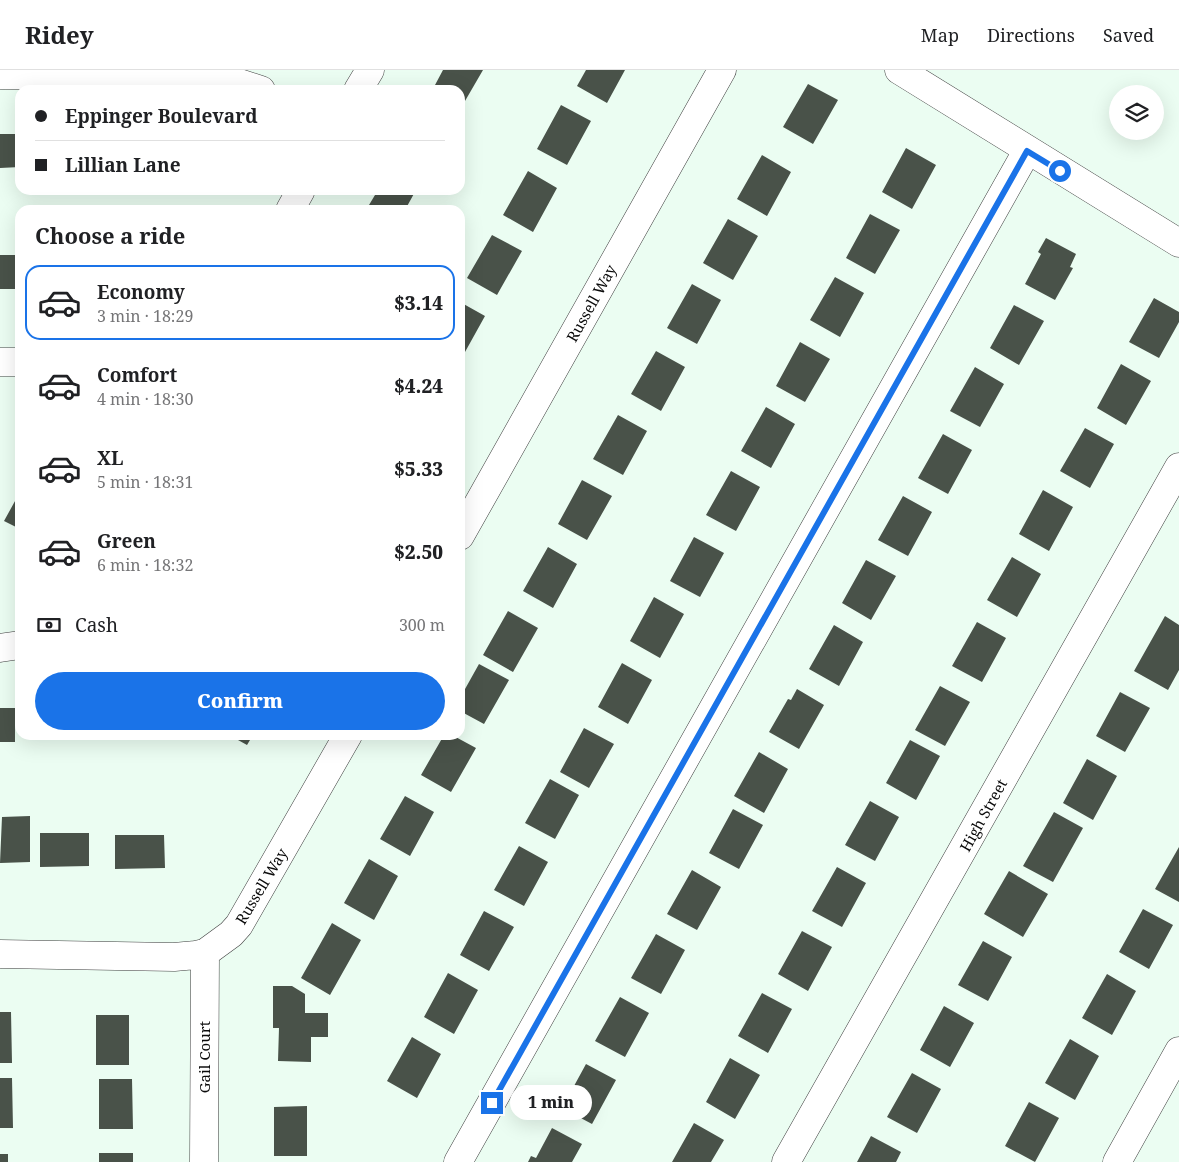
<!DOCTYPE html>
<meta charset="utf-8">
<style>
:root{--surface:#fff;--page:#f2f2f2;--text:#202124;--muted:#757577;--line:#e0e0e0;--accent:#1a73e8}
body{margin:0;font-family:"Noto Serif",serif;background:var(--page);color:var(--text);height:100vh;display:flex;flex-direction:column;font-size:19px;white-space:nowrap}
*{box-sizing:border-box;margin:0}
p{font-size:16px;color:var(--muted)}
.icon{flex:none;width:28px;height:28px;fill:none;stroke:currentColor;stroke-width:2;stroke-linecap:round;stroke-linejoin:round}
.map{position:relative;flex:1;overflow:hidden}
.drawer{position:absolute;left:15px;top:135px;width:450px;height:535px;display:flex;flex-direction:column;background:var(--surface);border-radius:15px;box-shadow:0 5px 20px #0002}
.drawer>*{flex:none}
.guide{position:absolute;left:15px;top:15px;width:450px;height:110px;border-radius:15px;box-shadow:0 5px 20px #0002;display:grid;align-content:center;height:110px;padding:0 20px;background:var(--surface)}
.buttons{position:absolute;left:1109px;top:15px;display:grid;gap:10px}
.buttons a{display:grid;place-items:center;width:55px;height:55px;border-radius:50%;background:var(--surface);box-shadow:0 5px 20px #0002;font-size:25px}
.end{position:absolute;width:22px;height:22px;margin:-11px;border:6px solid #1a73e8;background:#fff;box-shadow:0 0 0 2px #fff}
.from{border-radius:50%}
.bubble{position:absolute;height:35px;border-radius:18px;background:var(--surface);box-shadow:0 5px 20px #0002;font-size:16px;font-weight:800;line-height:35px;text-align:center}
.guide b{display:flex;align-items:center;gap:18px;height:48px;font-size:19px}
.guide b+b{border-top:1px solid var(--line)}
.guide i{width:12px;height:12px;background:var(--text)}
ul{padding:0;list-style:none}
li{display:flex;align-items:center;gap:15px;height:75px;margin:0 10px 8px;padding:0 10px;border:2px solid transparent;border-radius:15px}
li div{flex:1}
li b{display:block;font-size:19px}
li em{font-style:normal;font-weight:800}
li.active{border-color:var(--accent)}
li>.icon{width:45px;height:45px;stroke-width:1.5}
h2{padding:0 20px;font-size:22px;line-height:60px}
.pay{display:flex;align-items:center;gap:12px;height:55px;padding:0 20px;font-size:19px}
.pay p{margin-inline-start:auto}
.primary-button{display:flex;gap:10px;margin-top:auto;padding:10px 20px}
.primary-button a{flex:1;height:58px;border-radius:30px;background:var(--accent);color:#fff;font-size:20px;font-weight:800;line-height:58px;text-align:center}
header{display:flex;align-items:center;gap:30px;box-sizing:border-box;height:70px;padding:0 25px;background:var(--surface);border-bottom:1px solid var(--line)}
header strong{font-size:24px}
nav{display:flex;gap:28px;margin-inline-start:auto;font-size:18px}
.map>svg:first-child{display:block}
.building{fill:#495249}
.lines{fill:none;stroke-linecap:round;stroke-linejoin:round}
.minor-casing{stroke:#3e3e3e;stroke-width:29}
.minor{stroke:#fff;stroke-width:28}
.route{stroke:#1a73e8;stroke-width:6}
.labels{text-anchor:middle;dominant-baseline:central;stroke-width:5;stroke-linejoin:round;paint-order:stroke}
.street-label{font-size:15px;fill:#0b0b0b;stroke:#fff}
</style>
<header>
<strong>Ridey</strong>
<nav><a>Map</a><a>Directions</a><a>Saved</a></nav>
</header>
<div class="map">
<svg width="1179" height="1092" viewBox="0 0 1179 1092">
<rect width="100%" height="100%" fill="#ebfdf2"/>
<path class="building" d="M443,0h40l-18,31 -5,-3v-8h-15l-10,-5z
M586,0h39l-18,33 -30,-17z
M808,14l30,16 -25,44 -30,-17z
M561,35l30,16 -24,44 -30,-16z
M0,64h20v33l-20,1z
M906,78l30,17 -24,44 -30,-17z
M762,85l29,17 -24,44 -30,-17z
M528,101l29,17 -24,44 -30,-17z
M378,120h38l-11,20h-39z
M870,144l30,16 -25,44 -29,-16z
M728,149l30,17 -25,44 -30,-17z
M492,165l30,16 -25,44 -30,-17z
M1046,168l30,16 -6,13 3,1 -18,32 -30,-16 16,-30 -3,-2z
M0,185h20v34h-20z
M835,207l29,16 -24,44 -30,-17z
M692,214l29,16 -24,44 -30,-16z
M1154,228l25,14v10l-20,36 -30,-16z
M460,232l25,14 -25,45z
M1014,235l30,16 -25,44 -29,-17z
M800,272l30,17 -25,43 -29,-16z
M656,281l29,16 -24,44 -30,-17z
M1121,294l30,17 -25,44 -29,-17z
M975,297l29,17 -24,43 -30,-16z
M766,337l29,17 -24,44 -30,-17z
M618,345l29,16 -24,44 -30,-16z
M1085,358l29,16 -24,44 -30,-17z
M943,364l29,16 -24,44 -30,-16z
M731,401l29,16 -24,44 -30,-16z
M582,410l30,16 -25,44 -29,-16z
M1043,420l30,17 -24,44 -30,-17z
M20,422v37l-16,-8z
M903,426l29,16 -24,44 -30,-16z
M694,467l30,16 -24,44 -30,-16z
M548,477l29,17 -24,44 -30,-17z
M1012,487l29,17 -24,43 -30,-17z
M866,490l30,16 -25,44 -29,-17z
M654,527l30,17 -24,44 -30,-17z
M508,541l30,17 -25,44 -30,-17z
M1165,546l14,9v45l-11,20 -34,-19z
M977,552l29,16 -24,44 -30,-16z
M834,555l29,17 -24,44 -30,-17z
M622,593l30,17 -24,44 -30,-17z
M479,594l30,16 -25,44 -24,-13v-13z
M940,616l30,16 -25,44 -30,-16z
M797,619l27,16 -25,44 -30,-17 19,-33 3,1z
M1120,622l30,16 -25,44 -29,-16z
M0,638h15v34h-15z
M584,658l30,16 -25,44 -29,-16z
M229,665h24l-6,10z
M444,665h8l24,13 -25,44 -30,-17z
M910,670l30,16 -24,44 -30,-17z
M759,682l29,17 -24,44 -30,-17z
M1087,689l30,17 -24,44 -30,-17z
M550,709l29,16 -24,44 -30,-16z
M405,726l29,16 -24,44 -30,-17z
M870,731l29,16 -24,44 -30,-16z
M733,739l30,16 -24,44 -30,-16z
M1054,742l29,16 -30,54 -30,-16z
M30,746v46l-30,1 2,-46z
M40,763h49v33l-49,1z
M115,765h49l1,33 -50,1z
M519,776l29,16 -24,44 -30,-16z
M1179,777v55l-24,-13z
M369,789l29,17 -24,44 -30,-17z
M837,797l29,16 -24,44 -30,-16z
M692,800l29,17 -24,43 -30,-16z
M1009,801l39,23 -25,43 -39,-23z
M1143,839l30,16 -24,44 -30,-17z
M484,841l30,16 -25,44 -29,-16z
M332,853l29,17 -31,55 -29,-17z
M802,861l30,16 -24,44 -30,-17z
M656,864l29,16 -24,44 -30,-16z
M983,871l29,16 -24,44 -30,-16z
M448,903l30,17 -24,44 -30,-17z
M1107,904l29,17 -24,44 -30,-17z
M273,916h19l13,8v19h23v24h-17v25l-33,-1 1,-33h-6z
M762,923l30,16 -24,44 -30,-17z
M620,927l29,16 -24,44 -30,-16z
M944,936l30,17 -24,44 -30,-17z
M0,942h11l1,51h-12z
M96,945h33v50h-33z
M412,967l29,17 -24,44 -30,-17z
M1070,969l29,17 -24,44 -30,-17z
M730,988l30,17 -25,44 -29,-17z
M586,994l30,16 -24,44 -30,-16z
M912,1003l29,16 -24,44 -30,-16z
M0,1008h12l1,50h-13z
M99,1009h33l1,50h-34z
M1029,1032l30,16 -24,44 -30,-16z
M307,1036v50h-33v-49z
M694,1053l30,17 -13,22h-39z
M552,1058l30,16 -10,18h-44l3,-6 5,2z
M871,1066l30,16 -5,10h-39z
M99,1083h34v9h-34z
M0,1084h8v8h-8z"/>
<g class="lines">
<g class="minor-casing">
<path id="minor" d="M899,0l280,173
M0,5l197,1 39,6 25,8
M358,20l12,-20
M290,140l11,-20
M0,292h20
M460,466l262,-466
M0,578l20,-3
M0,884l174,3 22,-2 9,-2 26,-19 8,-9 109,-190
M204,1092l1,-209
M458,1092l569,-1011
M786,1092l393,-695
M1117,1092l62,-111"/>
</g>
<use href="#minor" class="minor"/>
</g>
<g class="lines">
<path class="route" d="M492,1033l535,-952 33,20"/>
</g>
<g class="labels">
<g class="street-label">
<text transform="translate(591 233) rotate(-61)">Russell Way</text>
<text transform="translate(983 745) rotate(-61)">High Street</text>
<text transform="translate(261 816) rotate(-59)">Russell Way</text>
<text transform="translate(204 987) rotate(-90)">Gail Court</text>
</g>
</g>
</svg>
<div class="buttons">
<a><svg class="icon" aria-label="layers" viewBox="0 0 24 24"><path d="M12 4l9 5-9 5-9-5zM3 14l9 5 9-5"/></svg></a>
</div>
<i class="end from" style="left:1060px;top:101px"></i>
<i class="end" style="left:492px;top:1033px"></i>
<div class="bubble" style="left:510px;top:1015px;width:82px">1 min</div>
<div class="guide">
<b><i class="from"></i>Eppinger Boulevard</b>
<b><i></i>Lillian Lane</b>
</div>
<section class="drawer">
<h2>Choose a ride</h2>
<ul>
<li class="active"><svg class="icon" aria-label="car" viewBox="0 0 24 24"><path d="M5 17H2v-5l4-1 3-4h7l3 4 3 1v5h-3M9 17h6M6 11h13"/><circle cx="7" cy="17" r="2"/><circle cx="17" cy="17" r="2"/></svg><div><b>Economy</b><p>3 min · 18:29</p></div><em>$3.14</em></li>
<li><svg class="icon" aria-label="car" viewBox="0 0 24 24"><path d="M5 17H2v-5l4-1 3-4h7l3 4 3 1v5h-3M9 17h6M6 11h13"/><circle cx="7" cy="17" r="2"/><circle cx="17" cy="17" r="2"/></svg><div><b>Comfort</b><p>4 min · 18:30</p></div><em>$4.24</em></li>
<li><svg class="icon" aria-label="car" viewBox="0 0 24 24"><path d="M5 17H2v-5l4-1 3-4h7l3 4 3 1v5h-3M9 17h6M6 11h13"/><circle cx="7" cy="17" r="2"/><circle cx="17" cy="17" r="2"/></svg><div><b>XL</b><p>5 min · 18:31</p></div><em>$5.33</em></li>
<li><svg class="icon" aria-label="car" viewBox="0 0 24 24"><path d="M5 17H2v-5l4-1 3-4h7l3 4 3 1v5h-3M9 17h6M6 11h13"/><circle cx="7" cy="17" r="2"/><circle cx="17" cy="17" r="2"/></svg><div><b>Green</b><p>6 min · 18:32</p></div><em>$2.50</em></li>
</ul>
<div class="pay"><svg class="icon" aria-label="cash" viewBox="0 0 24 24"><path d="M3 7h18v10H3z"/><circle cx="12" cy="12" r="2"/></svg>Cash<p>300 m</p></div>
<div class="primary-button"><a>Confirm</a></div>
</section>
</div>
